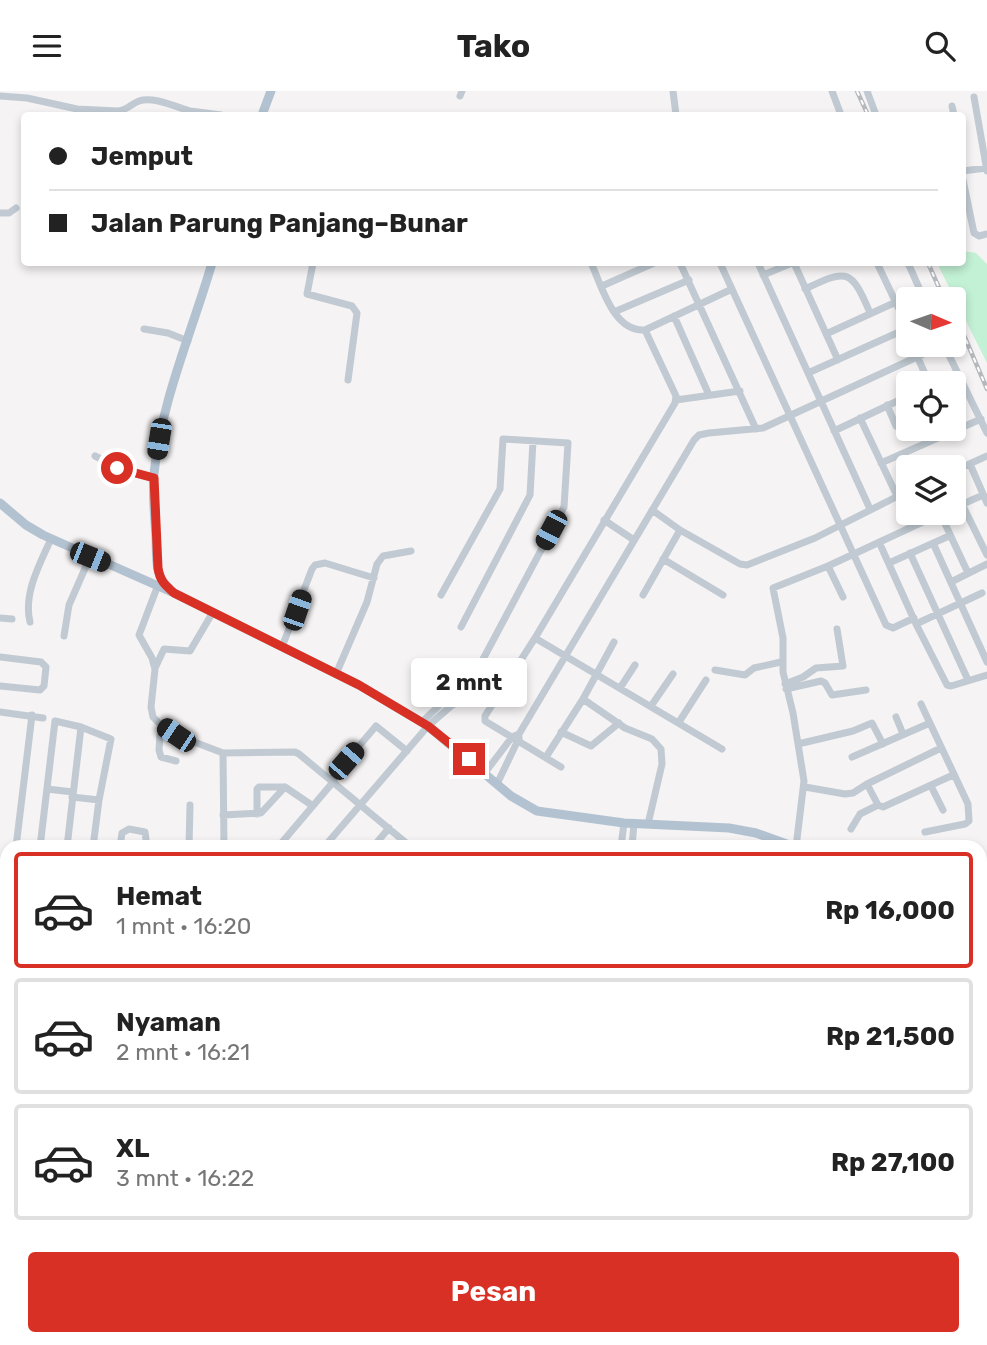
<!DOCTYPE html>
<html lang="id">
<meta charset="utf-8">
<style>
:root{--surface:#fff;--page:#f2f2f2;--text:#222;--muted:#767676;--line:#e0e0e0;--accent:#d93025}
body{margin:0;font-family:Rubik,sans-serif;background:var(--page);color:var(--text);height:100vh;display:flex;flex-direction:column;font-size:26px;white-space:nowrap}
*{box-sizing:border-box;margin:0}
p{font-size:23px;color:var(--muted)}
.icon{flex:none;width:38px;height:38px;fill:none;stroke:currentColor;stroke-width:2;stroke-linecap:round;stroke-linejoin:round}
.map{position:relative;flex:1;overflow:hidden}
.side{position:absolute;left:0px;top:749px;width:987px;height:506px;display:flex;flex-direction:column;background:var(--surface);border-radius:21px 21px 0 0;box-shadow:0 4px 10px #0003}
.side>*{flex:none}
.hud{position:absolute;left:21px;top:21px;width:945px;height:154px;border-radius:7px;box-shadow:0 4px 10px #0003;display:grid;align-content:center;height:154px;padding:0 28px;background:var(--surface)}
.needle{width:46px;rotate:92deg}
.controls{position:absolute;left:896px;top:196px;display:grid;gap:14px}
.controls a{display:grid;place-items:center;width:70px;height:70px;border-radius:7px;background:var(--surface);box-shadow:0 4px 10px #0003;font-size:35px}
.end{position:absolute;width:32px;height:32px;margin:-16px;border:9px solid #d93025;background:#fff;box-shadow:0 0 0 4px #fff}
.from{border-radius:50%}
.bubble{position:absolute;height:49px;border-radius:7px;background:var(--surface);box-shadow:0 4px 10px #0003;font-size:23px;font-weight:700;line-height:49px;text-align:center}
.car{position:absolute;width:21px;height:42px;margin:-21px -10px;border-radius:9px;box-shadow:0 0 5px 2px #0007;background:linear-gradient(#222 24%,#8ab4d8 0 40%,#222 0 76%,#8ab4d8 0 86%,#222 0)}
.hud b{display:flex;align-items:center;gap:24px;height:66px;font-size:26px}
.hud b+b{border-top:2px solid var(--line)}
.hud i{width:18px;height:18px;background:var(--text)}
ul{padding:12px 0 0;list-style:none}
li{display:flex;align-items:center;gap:21px;height:116px;margin:0 14px 10px;padding:0 14px;border:4px solid var(--line);border-radius:7px}
li div{flex:1}
li b{display:block;font-size:26px}
li em{font-style:normal;font-weight:700}
li.current{border-color:var(--accent)}
li>.icon{width:63px;height:63px;stroke-width:1.5}
.action{display:flex;gap:14px;margin-top:auto;padding:14px 28px}
.action a{flex:1;height:80px;border-radius:7px;background:var(--accent);color:#fff;font-size:28px;font-weight:700;line-height:80px;text-align:center}
header{display:flex;justify-content:space-between;align-items:center;height:91px;padding:0 28px;background:var(--surface);font-size:32px;font-weight:700}
.map>svg:first-child{display:block}
.green{fill:#c3f1d5}
.lines{fill:none;stroke-linecap:round;stroke-linejoin:round}
.stream{stroke:#90daee;stroke-width:2}
.minor{stroke:#c1cad2;stroke-width:7}
.major{stroke:#b3c2d1;stroke-width:9}
.rail-casing{stroke:#b5b8bd;stroke-width:4.5}
.rail{stroke:#fff;stroke-width:2;stroke-dasharray:5;stroke-linecap:butt}
.route{stroke:#d93025;stroke-width:9}
</style>
<header><svg class="icon" aria-label="menu" viewBox="0 0 24 24"><path d="M4 6h16M4 12h16M4 18h16"/></svg>Tako<svg class="icon" aria-label="search" viewBox="0 0 24 24"><circle cx="10" cy="10" r="6"/><path d="M15 15l6 6"/></svg></header>
<div class="map">
<svg width="987" height="1254" viewBox="0 0 987 1254">
<rect width="100%" height="100%" fill="#f5f3f3"/>
<path class="green" d="M963,160l13,2 11,11v99l-50,-100h25z"/>
<g class="lines">
<path class="stream" d="M0,837l7,8
M438,1254v-6"/>
<path class="minor" d="M673,0l3,24
M832,0l9,24
M867,0l9,24
M0,5l27,2 50,11 41,2c9,-1 13,-7 21,-10 14,-5 37,6 51,10l-1,4
M460,5l2,-5
M974,6l13,74
M952,15l2,9
M190,20l31,4
M962,80l25,-3
M962,84l12,58 5,3 8,-2
M0,122h9l7,-5
M313,172l-6,31 45,12 5,7 -9,67
M591,172c11,23 22,69 54,67l87,-41
M680,172l76,166
M720,172l166,362 7,3 21,-10
M758,172l112,246
M794,172l44,97
M877,172l31,65
M908,172l16,36
M763,184l29,-12
M602,195l52,-23
M805,198c42,-20 46,-21 65,24
M614,221l75,-32
M674,225l35,79
M144,238l24,4 20,8
M826,243l70,-32
M944,254l43,88
M918,267l11,25
M808,282l100,-45
M676,309l64,-9
M887,314l9,21 12,-6
M860,327l37,78
M834,340l74,-35
M95,365l30,15 29,7
M881,372l100,-44
M970,373l17,39
M954,380l33,-15
M962,413l25,51
M954,417l29,-13
M652,419l28,20 60,34 7,1 68,-27 93,-47
M940,422l28,60
M604,429l30,20
M879,451l37,82 31,61 4,1 36,-11
M933,452l54,119
M910,462l58,127
M663,468l60,36
M889,472l60,-27
M828,475l15,31
M951,491l36,-18
M158,494l-19,50 13,23 3,11 -4,38 2,10 7,7 16,11 47,18 72,-1 4,2 112,93
M441,504l59,-106 3,-50 65,4 -4,64 -99,186 -8,5
M643,504l37,-65
M0,527l12,1
M30,531c-7,-28 10,-59 21,-83
M916,533l66,-31
M461,536l69,-132 3,-54
M64,545l5,-31 21,-48
M535,547l187,111
M282,556l30,-78 3,-4 10,-2 49,15
M0,566l41,5 5,5 -2,19 -4,4 -40,-4
M155,577l9,-19 26,2 23,-39
M715,579l30,5 9,-7 27,-6
M336,583l31,-72 10,-38 6,-8 28,-5
M785,593l18,-7 13,-9 27,-2 -6,-37
M620,597l15,-23
M786,598l35,-8 4,2 7,12 34,-5
M583,608l42,29 27,11 9,10 1,15 -14,60
M921,613l47,100 1,17 -4,3 -40,8
M651,615l22,-32
M0,621l43,6
M896,626l7,17
M422,631l27,-26h6l3,6 -7,4 -4,-7
M679,631l27,-42
M561,641l30,14 28,-23
M175,644h-15l-1,15 2,7 15,4
M798,653l55,-13 19,-8 11,21
M223,662l1,94
M546,666l37,-58 31,-57
M852,666l78,-34
M561,676l-76,-46v-5l50,-78 140,-235 1,-7 -31,-66
M484,683l28,-37 7,-3 175,-294 5,-5 10,-2 54,-5 180,-83
M331,688l45,-53 31,25
M497,693l22,-46
M867,693l11,21 5,2 70,-32
M931,695l12,24
M805,696l40,7 8,-1 14,-9 74,-36
M47,698l26,3
M72,706l27,3
M257,723v-25l2,-2h26l28,19
M223,724l38,-2 24,-26
M851,738l9,-15 18,-9
M16,756l16,-132
M40,756l15,-126 26,6 30,12 -12,61 -6,47
M67,756l14,-120
M120,756l2,-14 7,-4 16,3 2,15
M189,756l1,-42
M278,756l56,-66
M324,756l104,-121 23,-20
M373,756l16,-19
M621,756l3,-24
M632,756l2,-24
M796,756l8,-66 -11,-68 -10,-41v-34l-10,-50 55,-22 114,-53
M980,798l7,2
M0,808l7,8
M0,855l7,7
M0,885l7,-8
M0,926h7
M0,962l7,-1
M0,997h7
M0,1030h7
M0,1058h7
M980,1090h7
M0,1092h7
M980,1120l7,3
M0,1124h7
M980,1162l6,10
M0,1167h7
M980,1205h7
M0,1207h7
M0,1240h7
M980,1244h7
M201,1248v6
M273,1248v6
M305,1248v6
M354,1248v6
M388,1248v6
M448,1248l1,6
M486,1248v6
M619,1248l20,1
M167,1254l1,-6
M232,1254l1,-6
M427,1254v-6
M576,1254l1,-6
M667,1254l1,-6
M749,1254v-6
M777,1254v-6
M819,1254v-6
M924,1254v-6"/>
<path class="major" d="M262,24l9,-24
M0,412l26,22 17,10 131,58 185,92 69,41 83,70 26,15 87,12 105,5 27,5 39,14
M169,497c-15,-12 -12,-32 -13,-50 -1,-21 -4,-43 -2,-64 7,-73 38,-142 58,-211
M980,909l7,7"/>
<g class="rail-casing">
<path id="rail" d="M857,0l11,24
M928,172l16,36
M954,221l33,77"/>
</g>
<use href="#rail" class="rail"/>
</g>
<g class="lines">
<path class="route" d="M117,377l37,10 4,90c2,13 7,17 16,25l185,92 69,41 41,33"/>
</g>
</svg>
<div class="controls">
<a><svg class="needle" viewBox="-14 -14 28 28"><path d="M0-13l5 13h-10z" fill="#e53935"/><path d="M0 13l5-13h-10z" fill="#767676"/></svg></a>
<a><svg class="icon" aria-label="locate" viewBox="0 0 24 24"><circle cx="12" cy="12" r="6"/><path d="M12 2v4M12 18v4M2 12h4M18 12h4"/></svg></a>
<a><svg class="icon" aria-label="layers" viewBox="0 0 24 24"><path d="M12 4l9 5-9 5-9-5zM3 14l9 5 9-5"/></svg></a>
</div>
<i class="end from" style="left:117px;top:377px"></i>
<i class="end" style="left:469px;top:668px"></i>
<div class="bubble" style="left:411px;top:567px;width:116px">2 mnt</div>
<i class="car" style="left:159px;top:348px;rotate:189deg"></i>
<i class="car" style="left:551px;top:439px;rotate:208deg"></i>
<i class="car" style="left:90px;top:466px;rotate:112deg"></i>
<i class="car" style="left:297px;top:519px;rotate:19deg"></i>
<i class="car" style="left:176px;top:644px;rotate:304deg"></i>
<i class="car" style="left:346px;top:670px;rotate:41deg"></i>
<div class="hud">
<b><i class="from"></i>Jemput</b>
<b><i></i>Jalan Parung Panjang–Bunar</b>
</div>
<section class="side">
<ul>
<li class="current"><svg class="icon" aria-label="car" viewBox="0 0 24 24"><path d="M5 17H2v-5l4-1 3-4h7l3 4 3 1v5h-3M9 17h6M6 11h13"/><circle cx="7" cy="17" r="2"/><circle cx="17" cy="17" r="2"/></svg><div><b>Hemat</b><p>1 mnt · 16:20</p></div><em>Rp 16,000</em></li>
<li><svg class="icon" aria-label="car" viewBox="0 0 24 24"><path d="M5 17H2v-5l4-1 3-4h7l3 4 3 1v5h-3M9 17h6M6 11h13"/><circle cx="7" cy="17" r="2"/><circle cx="17" cy="17" r="2"/></svg><div><b>Nyaman</b><p>2 mnt · 16:21</p></div><em>Rp 21,500</em></li>
<li><svg class="icon" aria-label="car" viewBox="0 0 24 24"><path d="M5 17H2v-5l4-1 3-4h7l3 4 3 1v5h-3M9 17h6M6 11h13"/><circle cx="7" cy="17" r="2"/><circle cx="17" cy="17" r="2"/></svg><div><b>XL</b><p>3 mnt · 16:22</p></div><em>Rp 27,100</em></li>
</ul>
<div class="action"><a>Pesan</a></div>
</section>
</div>
